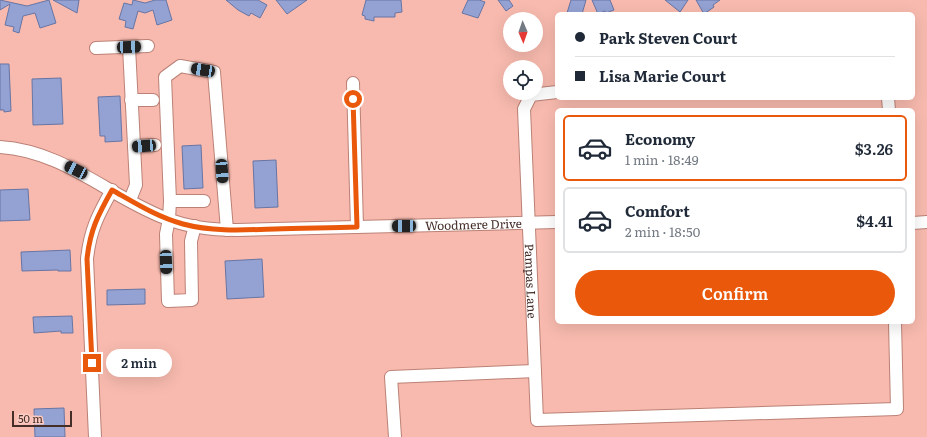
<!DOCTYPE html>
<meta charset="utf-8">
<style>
:root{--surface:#fff;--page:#f6f6f7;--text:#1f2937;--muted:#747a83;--line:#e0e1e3;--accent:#ea580c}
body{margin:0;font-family:Literata,serif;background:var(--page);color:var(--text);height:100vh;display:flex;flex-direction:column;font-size:15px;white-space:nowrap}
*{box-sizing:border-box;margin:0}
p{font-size:13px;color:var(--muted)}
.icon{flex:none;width:22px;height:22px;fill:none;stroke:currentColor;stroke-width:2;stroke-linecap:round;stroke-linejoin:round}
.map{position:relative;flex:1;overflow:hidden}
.details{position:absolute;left:555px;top:108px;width:360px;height:216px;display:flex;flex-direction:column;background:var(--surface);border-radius:6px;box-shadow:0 4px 16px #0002}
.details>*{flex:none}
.banner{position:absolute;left:555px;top:12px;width:360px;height:88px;border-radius:6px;box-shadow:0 4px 16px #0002;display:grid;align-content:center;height:88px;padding:0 20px;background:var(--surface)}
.needle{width:26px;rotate:178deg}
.tools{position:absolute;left:503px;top:12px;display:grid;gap:8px}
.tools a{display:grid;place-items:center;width:40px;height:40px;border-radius:50%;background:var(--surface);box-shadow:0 4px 16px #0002;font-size:20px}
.scale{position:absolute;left:12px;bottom:10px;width:60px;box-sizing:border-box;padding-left:4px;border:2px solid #452d28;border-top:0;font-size:11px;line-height:14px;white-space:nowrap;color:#452d28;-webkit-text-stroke:3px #fdcbc1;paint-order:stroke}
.end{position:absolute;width:18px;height:18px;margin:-9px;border:5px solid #ea580c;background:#fff;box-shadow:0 0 0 2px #fff}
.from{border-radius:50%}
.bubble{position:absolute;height:28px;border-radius:14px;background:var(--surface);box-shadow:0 4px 16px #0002;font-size:13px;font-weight:600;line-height:28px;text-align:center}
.car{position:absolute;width:12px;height:24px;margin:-12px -6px;border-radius:5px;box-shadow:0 0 3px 1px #0007;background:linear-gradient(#222 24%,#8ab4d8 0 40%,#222 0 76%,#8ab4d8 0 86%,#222 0)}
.banner b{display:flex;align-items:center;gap:14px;height:38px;font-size:15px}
.banner b+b{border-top:1px solid var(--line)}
.banner i{width:10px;height:10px;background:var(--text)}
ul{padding:7px 0 0;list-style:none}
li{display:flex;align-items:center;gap:12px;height:66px;margin:0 8px 6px;padding:0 12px;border:2px solid var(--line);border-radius:6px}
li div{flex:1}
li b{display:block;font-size:15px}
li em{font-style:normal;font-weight:600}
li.active{border-color:var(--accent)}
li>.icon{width:36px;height:36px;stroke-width:1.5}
.action{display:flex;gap:8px;margin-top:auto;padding:8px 20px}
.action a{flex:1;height:46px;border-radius:24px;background:var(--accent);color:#fff;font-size:16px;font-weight:600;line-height:46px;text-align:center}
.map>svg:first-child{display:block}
.building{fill:#93a2d3;stroke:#6775a4}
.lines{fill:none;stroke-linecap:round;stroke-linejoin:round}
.minor-casing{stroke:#bb8176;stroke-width:14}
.minor{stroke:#fff;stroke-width:12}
.route{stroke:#ea580c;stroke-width:5}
.labels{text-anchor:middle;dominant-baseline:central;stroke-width:4;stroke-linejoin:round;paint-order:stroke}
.street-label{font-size:12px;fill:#452d28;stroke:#fdcbc1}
</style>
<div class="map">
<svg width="927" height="437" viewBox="0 0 927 437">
<rect width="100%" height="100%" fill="#f8baae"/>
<path class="building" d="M0,0l27,6 22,-6 7,23 -16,5 -5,-15 -12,3 -4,17 -6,-2 1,-4 -9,-2 5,-21 -10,6z
M53,0h26l-2,13z
M133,0l12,3 10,-3h11l6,20 -15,5 -4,-15 -8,3 -7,-2 -5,18 -8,-2 1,-6 -7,-2 5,-16 8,2z
M226,0h32l9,5 -7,13 -9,-5 -2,3 -11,-6z
M276,0h31l-20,14z
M366,0h35l1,12 -7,1v4h-21v4l-9,-2v-3l-3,-1z
M468,0h11l6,2 -7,16 -16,-5z
M498,0h11l4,6 -7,5z
M571,0h15l-4,14 -15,-1z
M592,0h18l4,10 -8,3 -1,-2 -7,3z
M665,0h23l-8,12z
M696,0h24l-7,5 1,2 -10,7z
M0,64h9l2,47 -7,1v-2h-4z
M61,78l2,46 -30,1 -1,-46z
M120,96l2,45 -17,1v-6h-5l-2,-39z
M201,145l2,43 -19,1 -2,-43z
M276,160l2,47 -23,1 -2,-47z
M28,189l2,31 -30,1v-31z
M70,250l1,21h-13v-1l-36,1 -1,-19z
M262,259l2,38 -37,2 -2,-38z
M145,289v15l-38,1v-15z
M72,316l1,17h-12v-2l-27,2 -1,-16z
M64,408l1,29h-30l-1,-28z"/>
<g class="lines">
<g class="minor-casing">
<g id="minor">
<path d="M129,47l7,138 -6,15"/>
<path d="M96,48l52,-2"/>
<path d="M353,83l4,144"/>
<path id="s1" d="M557,92l-26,3 -7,14 13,311 360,-11 -2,-87"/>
<path d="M888,98l1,12"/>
<path d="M131,100h22"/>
<path d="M134,146l21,-1"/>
<path id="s2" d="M0,147c64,4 108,49 165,71 22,9 47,12 72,12l320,-8"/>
<path d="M170,201h34"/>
<path d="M913,223l14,-1"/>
<path d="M195,226l-4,15 1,59 -24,1 -2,-67 3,-15 1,-18 -5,-124 15,-11 34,6 13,158"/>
<path d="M95,437l-8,-178c3,-29 11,-44 25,-69"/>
<path d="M395,437l-4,-60 144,-6"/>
</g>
</g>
<use href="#minor" class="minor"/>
</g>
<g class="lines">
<path class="route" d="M92,363l-5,-104c3,-29 11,-44 25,-69 23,13 45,27 71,34 30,8 61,6 92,5 27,-1 55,-1 82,-2l-4,-128"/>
</g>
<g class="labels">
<g class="street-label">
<text stroke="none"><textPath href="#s2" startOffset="491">Woodmere Drive</textPath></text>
<text stroke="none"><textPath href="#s1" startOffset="214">Pampas Lane</textPath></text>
</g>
</g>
</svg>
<div class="tools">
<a><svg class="needle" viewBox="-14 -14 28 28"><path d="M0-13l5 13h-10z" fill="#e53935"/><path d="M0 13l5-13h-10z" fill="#747a83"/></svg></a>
<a><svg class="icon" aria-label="locate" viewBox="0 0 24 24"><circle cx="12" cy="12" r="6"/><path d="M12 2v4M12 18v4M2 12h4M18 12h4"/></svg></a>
</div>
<div class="scale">50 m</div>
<i class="end from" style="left:353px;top:99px"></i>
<i class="end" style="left:92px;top:363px"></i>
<div class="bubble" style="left:106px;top:349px;width:66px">2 min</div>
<i class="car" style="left:129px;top:47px;rotate:88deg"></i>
<i class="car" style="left:203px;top:70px;rotate:279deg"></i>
<i class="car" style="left:144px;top:146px;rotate:266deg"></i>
<i class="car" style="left:76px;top:170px;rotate:296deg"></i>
<i class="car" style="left:222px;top:171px;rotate:176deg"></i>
<i class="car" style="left:404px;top:226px;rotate:269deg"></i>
<i class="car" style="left:166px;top:262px;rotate:178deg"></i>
<div class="banner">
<b><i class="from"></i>Park Steven Court</b>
<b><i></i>Lisa Marie Court</b>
</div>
<section class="details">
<ul>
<li class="active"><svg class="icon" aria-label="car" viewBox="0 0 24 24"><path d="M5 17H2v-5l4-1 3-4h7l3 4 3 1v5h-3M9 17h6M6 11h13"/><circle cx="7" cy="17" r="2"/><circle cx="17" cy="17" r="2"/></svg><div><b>Economy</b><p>1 min · 18:49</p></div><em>$3.26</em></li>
<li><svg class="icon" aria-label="car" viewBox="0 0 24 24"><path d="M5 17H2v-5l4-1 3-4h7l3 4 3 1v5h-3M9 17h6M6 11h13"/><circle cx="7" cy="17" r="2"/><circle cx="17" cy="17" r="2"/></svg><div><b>Comfort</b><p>2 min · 18:50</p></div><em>$4.41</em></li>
</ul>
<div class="action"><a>Confirm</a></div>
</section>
</div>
